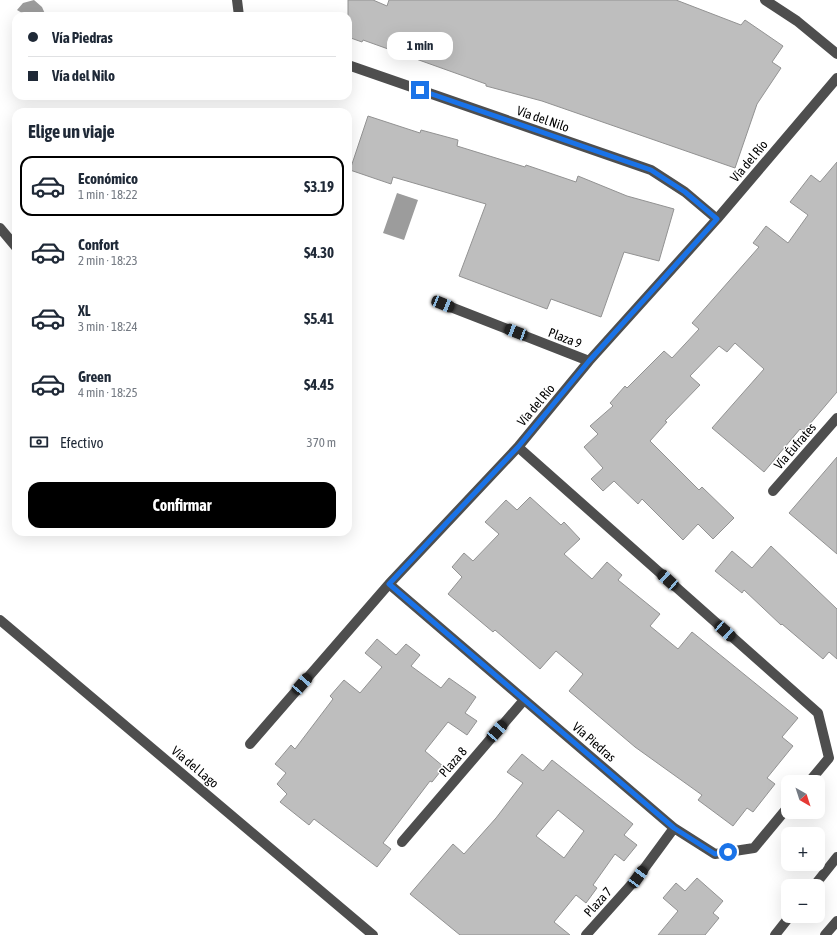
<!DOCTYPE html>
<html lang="es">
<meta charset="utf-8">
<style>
:root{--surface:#fff;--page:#f2f2f3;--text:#1f2937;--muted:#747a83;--line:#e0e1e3;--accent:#000}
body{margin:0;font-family:"Asap Condensed",sans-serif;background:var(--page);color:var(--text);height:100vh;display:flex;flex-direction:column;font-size:15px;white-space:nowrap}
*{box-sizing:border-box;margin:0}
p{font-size:13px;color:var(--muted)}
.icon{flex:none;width:22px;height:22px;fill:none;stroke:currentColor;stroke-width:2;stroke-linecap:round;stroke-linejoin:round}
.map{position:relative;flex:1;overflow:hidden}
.panel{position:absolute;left:12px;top:108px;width:340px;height:428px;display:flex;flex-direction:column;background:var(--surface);border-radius:12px;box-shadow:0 4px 16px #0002}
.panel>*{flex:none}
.banner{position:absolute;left:12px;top:12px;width:340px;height:88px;border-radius:12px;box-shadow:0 4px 16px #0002;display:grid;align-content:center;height:88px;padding:0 16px;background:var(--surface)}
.needle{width:26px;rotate:141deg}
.fabs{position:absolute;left:781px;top:775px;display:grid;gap:8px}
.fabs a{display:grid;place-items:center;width:44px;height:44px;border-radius:8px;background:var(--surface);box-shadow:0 4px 16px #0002;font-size:20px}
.end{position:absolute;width:18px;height:18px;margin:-9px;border:5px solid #1a73e8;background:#fff;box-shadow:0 0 0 2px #fff}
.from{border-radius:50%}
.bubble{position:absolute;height:28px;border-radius:12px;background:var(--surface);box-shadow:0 4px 16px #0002;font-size:13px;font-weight:700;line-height:28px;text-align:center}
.car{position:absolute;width:12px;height:24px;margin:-12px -6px;border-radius:5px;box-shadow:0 0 3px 1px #0007;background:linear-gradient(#222 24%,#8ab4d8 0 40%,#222 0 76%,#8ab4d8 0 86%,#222 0)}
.banner b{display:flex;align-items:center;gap:14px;height:38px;font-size:15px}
.banner b+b{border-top:1px solid var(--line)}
.banner i{width:10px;height:10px;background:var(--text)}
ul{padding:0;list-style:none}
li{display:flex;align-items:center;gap:12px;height:60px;margin:0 8px 6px;padding:0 8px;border:2px solid transparent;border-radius:12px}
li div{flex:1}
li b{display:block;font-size:15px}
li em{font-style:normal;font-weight:700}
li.on{border-color:var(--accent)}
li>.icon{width:36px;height:36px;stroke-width:1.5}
h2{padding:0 16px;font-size:18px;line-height:48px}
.pay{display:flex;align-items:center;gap:10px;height:44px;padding:0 16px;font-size:15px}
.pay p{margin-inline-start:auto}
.primary-button{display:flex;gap:8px;margin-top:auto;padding:8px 16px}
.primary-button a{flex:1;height:46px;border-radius:12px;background:var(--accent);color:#fff;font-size:16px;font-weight:700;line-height:46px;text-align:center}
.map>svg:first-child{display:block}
.water{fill:#9c9c9c}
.building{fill:#bebebe;stroke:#929292;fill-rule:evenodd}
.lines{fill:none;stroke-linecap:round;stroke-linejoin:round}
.minor{stroke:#4e4e4e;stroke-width:10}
.route{stroke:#1a73e8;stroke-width:5}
.labels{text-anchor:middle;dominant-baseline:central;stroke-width:3;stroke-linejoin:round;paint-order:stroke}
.street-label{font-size:13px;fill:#000;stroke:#fff}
</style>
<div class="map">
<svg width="837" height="935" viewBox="0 0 837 935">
<rect width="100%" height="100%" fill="#fff"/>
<path class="water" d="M34,0l8,7 4,9h-19l-10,-6 6,-7z
M397,193l21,7 -14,40 -21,-7z"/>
<path class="building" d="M348,0h25l14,6 2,-6h287l65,25 4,-5 38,26 -11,16 9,6 -24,36 -22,64 -193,-67 -56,-15v-2l-123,-44 -1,2 -14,-5z
M368,116l52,17 1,-3 37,10 -1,6 68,21 1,-2 50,17 2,-6 49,20 47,13 -15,52 -35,-9 -23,65 -50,-18 -4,10 -88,-33 27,-72 -93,-27 -2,7 -41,-14z
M837,162v230l-34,40 -3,-3 -36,43 -52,-44 52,-59 -29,-26 -8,9 -8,-6 -29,30 10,9 -35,36 2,1 -17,19 49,49 3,-3 32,31 -21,21 -15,-15 -15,16 -41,-41 -4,5 -24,-23 -11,10 -12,-12 12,-11 -19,-21 14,-13 -8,-8 23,-20 -3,-3 15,-17 2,2 37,-37 8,7 27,-29 -7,-6 67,-76 -6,-4 13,-17 22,17 20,-28 -18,-13 21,-27 9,7z
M837,457v97l-48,-41z
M530,497l31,28 3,-3 16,17 -16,15 28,25 15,-17 15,13 -4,5 42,34 -10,12 28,23 14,-17 106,86 -16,19 11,9 -26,32 8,6 -22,28 -6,-4 -14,18 -35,-26 4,-5 -67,-48 -66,-56 14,-17 -27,-23 -16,18 -45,-39 -2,2 -45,-38 14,-17 -10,-10 12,-14 9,8 26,-27 -14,-12 21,-22 11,10z
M771,546l66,63v50l-8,-7 -6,7 -41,-35 -1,1 -37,-35 -2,3 -27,-22 17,-20 20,17z
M377,639l19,16 10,-11 14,11 -9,11 30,22 8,-10 27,19 -11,16 12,8 -10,14 -19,-13 -23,29 19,16 -12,15 -2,-1 -47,62 8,6 -14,18 -63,-48 -5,6 -29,-23 7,-8 -10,-10 9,-11 -11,-9 16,-19 4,4 38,-50 -3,-3 14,-16 16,13 22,-26 -17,-14z
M522,754l21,17 9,-11 81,64 -9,11 13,10 -13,16 -9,-7 -22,31 4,3 -11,15 -10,-8 -22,27 16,13h-110l-50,-41 43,-50 11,10 32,-36 27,-35 -16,-11zM558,810l26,21 -20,27 -28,-22z
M697,878l26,23 -10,12 6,5 -14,17h-47l20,-24 -15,-13 13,-15 9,8z"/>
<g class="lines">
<path class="minor" d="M237,0l2,16
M765,0l32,21 40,33
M348,65l303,105 34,22 32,27
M0,228l16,19
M443,304l146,57
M518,447l300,266 11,45 -20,24
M773,491l64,-73
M389,584l285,244 41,26 39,-6 34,-41
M0,620l373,315
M250,744l139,-160 129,-137 71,-86 128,-142 120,-141
M402,842l122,-142
M814,886l23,-29
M586,935l52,-58 36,-49
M775,935l15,-19
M825,935l12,-14"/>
</g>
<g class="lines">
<path class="route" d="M420,90l231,80 34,22 32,27 -128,142 -71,86 -129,137 285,244 41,26 13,-2"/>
</g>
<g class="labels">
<g class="street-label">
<text transform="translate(543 119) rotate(19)">Vía del Nilo</text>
<text transform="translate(749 161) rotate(-50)">Vía del Río</text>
<text transform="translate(565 338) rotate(21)">Plaza 9</text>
<text transform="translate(536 405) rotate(-50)">Vía del Río</text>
<text transform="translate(795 446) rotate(-49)">Vía Éufrates</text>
<text transform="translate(594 742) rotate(41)">Vía Piedras</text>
<text transform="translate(453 762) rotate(-49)">Plaza 8</text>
<text transform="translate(195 767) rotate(40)">Vía del Lago</text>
<text transform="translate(598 902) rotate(-48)">Plaza 7</text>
</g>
</g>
</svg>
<div class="fabs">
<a><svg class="needle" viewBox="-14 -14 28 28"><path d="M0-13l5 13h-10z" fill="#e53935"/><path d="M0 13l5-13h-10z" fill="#747a83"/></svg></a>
<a>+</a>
<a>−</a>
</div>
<i class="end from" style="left:728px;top:852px"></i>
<i class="end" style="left:420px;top:90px"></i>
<div class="bubble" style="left:387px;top:32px;width:66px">1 min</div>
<i class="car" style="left:443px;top:304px;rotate:112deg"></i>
<i class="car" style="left:516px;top:332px;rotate:291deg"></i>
<i class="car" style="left:668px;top:580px;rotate:312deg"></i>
<i class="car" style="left:725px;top:631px;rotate:132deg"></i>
<i class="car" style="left:302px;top:684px;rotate:41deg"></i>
<i class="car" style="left:497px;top:731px;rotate:41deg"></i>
<i class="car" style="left:638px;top:877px;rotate:36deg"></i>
<div class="banner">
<b><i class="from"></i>Vía Piedras</b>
<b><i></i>Vía del Nilo</b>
</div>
<section class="panel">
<h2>Elige un viaje</h2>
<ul>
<li class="on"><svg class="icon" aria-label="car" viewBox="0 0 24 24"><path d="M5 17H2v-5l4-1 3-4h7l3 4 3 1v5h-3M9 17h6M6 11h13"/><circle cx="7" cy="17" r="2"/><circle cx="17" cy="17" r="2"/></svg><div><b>Económico</b><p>1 min · 18:22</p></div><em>$3.19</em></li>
<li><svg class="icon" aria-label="car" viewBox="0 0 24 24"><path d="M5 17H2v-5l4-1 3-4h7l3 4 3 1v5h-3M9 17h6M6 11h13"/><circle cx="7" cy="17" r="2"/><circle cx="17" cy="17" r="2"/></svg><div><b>Confort</b><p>2 min · 18:23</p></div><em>$4.30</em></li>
<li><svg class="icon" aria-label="car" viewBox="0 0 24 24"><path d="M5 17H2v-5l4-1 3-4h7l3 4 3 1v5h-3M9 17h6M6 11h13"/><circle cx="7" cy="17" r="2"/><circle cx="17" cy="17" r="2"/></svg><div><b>XL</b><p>3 min · 18:24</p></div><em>$5.41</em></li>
<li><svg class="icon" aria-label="car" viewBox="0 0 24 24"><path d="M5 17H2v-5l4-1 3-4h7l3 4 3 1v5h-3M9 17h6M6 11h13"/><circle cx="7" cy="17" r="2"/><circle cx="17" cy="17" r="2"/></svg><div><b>Green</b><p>4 min · 18:25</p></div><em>$4.45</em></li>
</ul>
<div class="pay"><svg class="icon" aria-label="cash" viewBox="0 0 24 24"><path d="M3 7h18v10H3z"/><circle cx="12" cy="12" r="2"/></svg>Efectivo<p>370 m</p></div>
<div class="primary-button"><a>Confirmar</a></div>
</section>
</div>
